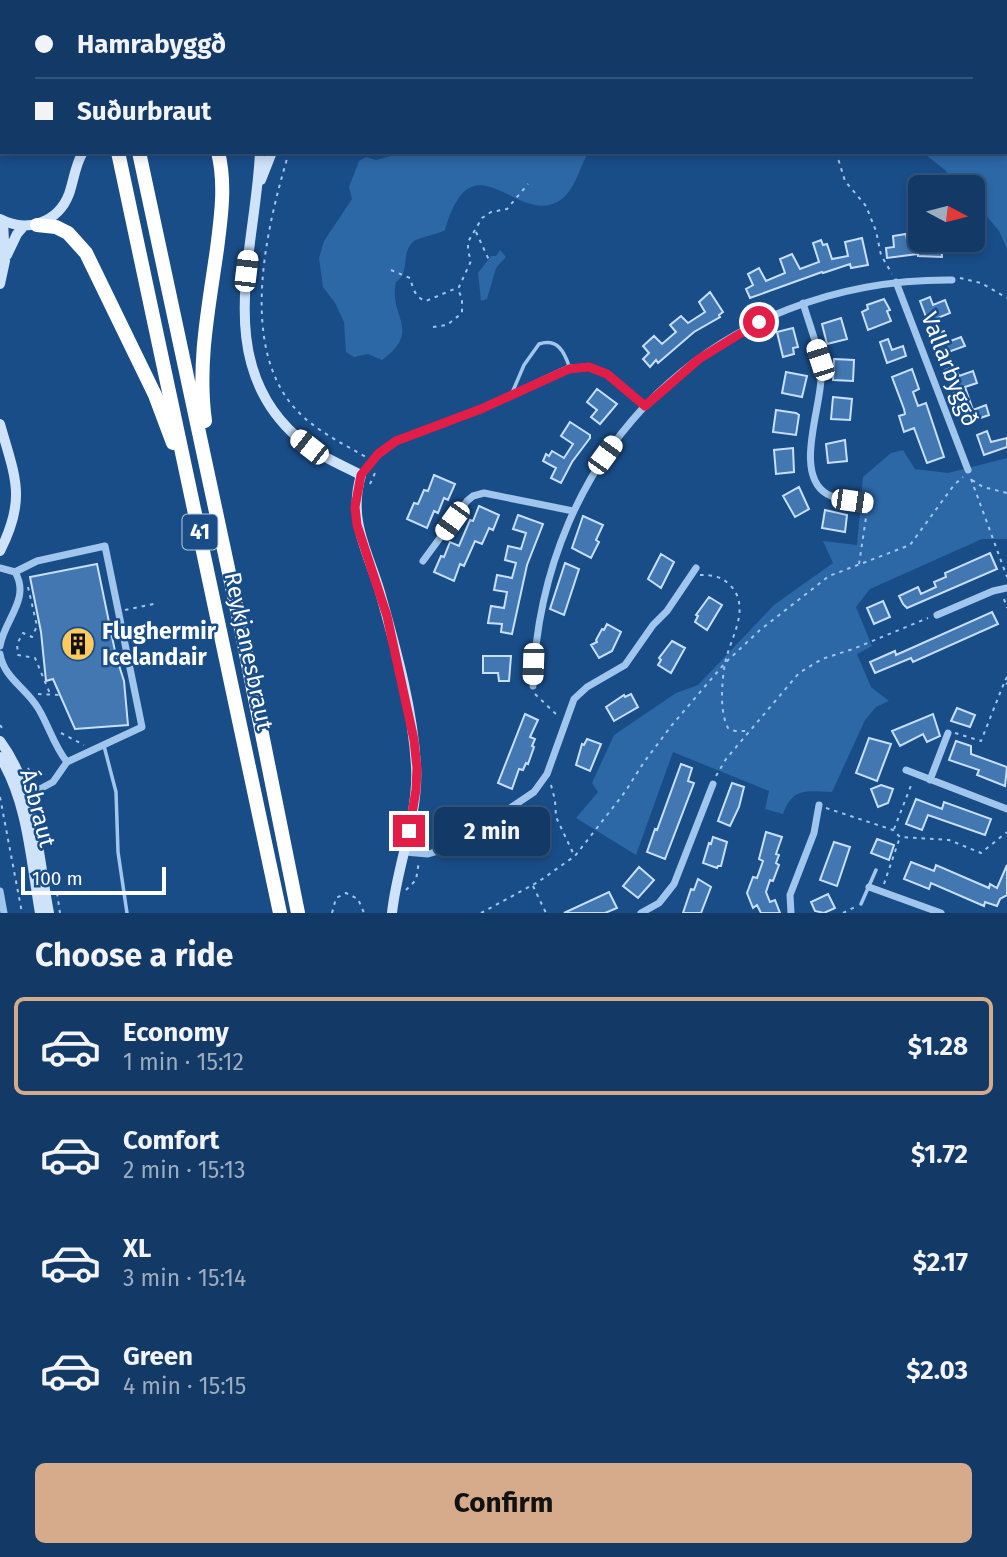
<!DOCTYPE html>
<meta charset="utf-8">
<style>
:root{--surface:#133a66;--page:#20456f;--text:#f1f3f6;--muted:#9dadbf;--line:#32547a;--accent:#d6ab8b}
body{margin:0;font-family:"Fira Sans",sans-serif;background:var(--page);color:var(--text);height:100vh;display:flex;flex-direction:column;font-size:26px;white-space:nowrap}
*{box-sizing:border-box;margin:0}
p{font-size:23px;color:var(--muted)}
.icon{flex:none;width:38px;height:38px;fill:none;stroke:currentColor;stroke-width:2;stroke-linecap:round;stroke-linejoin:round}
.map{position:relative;height:913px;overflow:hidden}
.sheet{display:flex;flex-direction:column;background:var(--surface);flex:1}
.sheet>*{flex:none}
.banner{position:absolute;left:0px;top:0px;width:1008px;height:154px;box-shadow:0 4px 10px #0003,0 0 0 2px var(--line);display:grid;align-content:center;height:154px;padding:0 35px;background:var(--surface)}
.needle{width:46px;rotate:97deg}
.tools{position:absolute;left:908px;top:175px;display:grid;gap:14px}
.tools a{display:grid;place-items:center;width:77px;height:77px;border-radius:10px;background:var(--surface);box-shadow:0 4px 10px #0003,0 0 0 2px var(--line);font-size:35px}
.scale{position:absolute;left:21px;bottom:18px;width:145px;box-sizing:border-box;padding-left:7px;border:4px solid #fff;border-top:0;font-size:19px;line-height:24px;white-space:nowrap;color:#fff;-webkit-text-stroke:5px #194d88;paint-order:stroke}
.end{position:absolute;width:32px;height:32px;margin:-16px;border:9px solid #e11d48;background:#fff;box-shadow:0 0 0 4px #fff}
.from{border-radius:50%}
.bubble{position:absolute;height:49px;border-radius:10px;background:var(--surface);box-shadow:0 4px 10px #0003,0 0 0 2px var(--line);font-size:23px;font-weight:700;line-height:49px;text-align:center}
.car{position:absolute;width:21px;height:42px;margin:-21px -10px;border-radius:9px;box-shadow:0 0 5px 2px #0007;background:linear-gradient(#fff 24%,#345 0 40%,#fff 0 76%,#345 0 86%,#fff 0)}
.banner b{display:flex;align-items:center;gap:24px;height:66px;font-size:26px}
.banner b+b{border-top:2px solid var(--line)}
.banner i{width:18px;height:18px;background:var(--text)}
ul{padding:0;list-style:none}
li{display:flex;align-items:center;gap:21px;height:98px;margin:0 14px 10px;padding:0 21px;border:4px solid transparent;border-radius:10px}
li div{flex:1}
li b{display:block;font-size:26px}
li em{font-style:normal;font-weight:700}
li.active{border-color:var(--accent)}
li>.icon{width:63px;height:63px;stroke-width:1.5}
h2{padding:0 35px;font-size:32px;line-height:84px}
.cta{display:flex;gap:14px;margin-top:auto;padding:14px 35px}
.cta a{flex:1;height:80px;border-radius:10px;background:var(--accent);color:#111;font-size:28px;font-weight:700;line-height:80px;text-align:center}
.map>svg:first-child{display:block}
.green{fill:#2c67a6}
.building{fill:#4277b1;stroke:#c7dff9;stroke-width:2}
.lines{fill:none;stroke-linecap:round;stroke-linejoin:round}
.path{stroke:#a1c6ed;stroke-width:2;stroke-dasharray:3.5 5;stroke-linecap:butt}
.lane{stroke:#a1c6ed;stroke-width:3.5}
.street{stroke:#a1c6ed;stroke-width:7}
.secondary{stroke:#cee2f9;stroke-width:10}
.highway{stroke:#fff;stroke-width:14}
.route{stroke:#e11d48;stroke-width:9}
.labels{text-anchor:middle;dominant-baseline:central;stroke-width:5;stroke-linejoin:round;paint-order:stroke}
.shield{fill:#194d88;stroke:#bacadb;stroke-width:2}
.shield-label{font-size:21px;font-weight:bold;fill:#fff}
.street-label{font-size:23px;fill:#fff;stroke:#194d88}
.poi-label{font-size:23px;font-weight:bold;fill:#fff;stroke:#194d88;text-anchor:start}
</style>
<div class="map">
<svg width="1007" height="913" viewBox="0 0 1007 913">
<rect width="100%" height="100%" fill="#194d88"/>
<path class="green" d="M348,0h659v249l-8,-18 -26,-31v-13h-12l-16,-17 -23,-18h84v-150z
M394,152h195c-11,16 -13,40 -32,50 -42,22 -85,-67 -112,28 -8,5 -27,7 -32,12 -13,12 -2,30 -17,40 -8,36 27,47 -14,78l-14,-6 -14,3 -8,-5 -2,-30 -9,-19 -12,-16 -4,-29 5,-17 28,-42 -3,-12 10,-26 7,-4 10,3 15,-4z
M500,250l6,7 -10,11 -9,31 -6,2 -3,-28 13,-17h5z
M903,450l12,19 33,4 59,-15v81h-25l-112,50 -14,18 16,39 -15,8 14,33 18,14 -13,6 -11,13 -33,72c-26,-1 -39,-5 -49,22l-18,-5 4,-18 -96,-39 -37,103 -60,-37 22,-26 -6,-9 22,-48 62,-42 22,-8 76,-80 59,-42 -10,-22 34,4 6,-68 28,-24z"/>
<path class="building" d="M906,234l2,12 21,-1v-5h12l1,17 -24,-1v-2l-31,4 -1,-10 8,-1 -1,-11z
M862,238l6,27 -17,3 -1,-4 -27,9 -1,-1 -72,26 -4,-9 7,-4 -5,-11 11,-6 7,13 19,-8 -5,-14 12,-5 8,15 19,-7 -6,-19 8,-3 2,5 4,-1 5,15 16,-3 -3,-14z
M710,292l13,20 -4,3 1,2 -26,15 -36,31 -2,-3 -6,7 -7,-8 6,-6 -6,-7 11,-10 8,8 14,-12 -6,-7 11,-9 7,7 17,-11 -6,-10z
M930,297l3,8 12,-5 5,13 -22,9 -8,-21z
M884,299l6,11 -3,1 4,10 -23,9 -6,-18 6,-3 -1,-4z
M841,318l6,21 -20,5 -5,-20z
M793,328l5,19 -5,1 1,6 -11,3 -6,-25z
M944,331l4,11 13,-5 4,9 -25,9 -7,-20z
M888,339l4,11 11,-4 3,10 -19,7 -7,-21z
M834,359l20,1 -1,21 -20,-1z
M955,366l4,10 14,-5 4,12 -12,4 8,23 13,-5 3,10 -23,8 -21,-53z
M912,369l7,20 -6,3 5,14 8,-3 18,54 -17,6 -13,-35 -10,4 -5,-16 6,-2 -1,-5 -12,-32z
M786,372l21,4 -5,21 -20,-4z
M597,389l20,15 -17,20 -9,-7 6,-7 -10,-8z
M833,397l19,2 -2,21 -19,-1z
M776,410l20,3 3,2 -3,20 -23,-3z
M570,422l20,13v3l-18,24 -11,21 -10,-5 5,-10 -13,-7 3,-7 3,2 3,-5 12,7 9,-14 -12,-8z
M987,431l4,11 16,-4v9l-23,8 -7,-20z
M845,440l2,21 -19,2 -2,-19z
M793,448l1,24 -18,2 -2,-24z
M434,475l21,9 -7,16 -4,-2 -6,15 -4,-2 -7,17 -20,-9 7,-16 4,1 6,-14 4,1z
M799,487l10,22 -14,8 -12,-21z
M479,506l20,9 -6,15 -4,-2 -7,16 -7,-3 -11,25 -4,-2 -6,17 -20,-9 7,-16 3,1 6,-15 9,4 11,-26 3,1z
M825,510l22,5 -2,17 -23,-4z
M518,515l25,9 -16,41 -15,69 -11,-2 1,-8 -14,-1 3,-17 13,2 3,-16 -13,-2 3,-15 15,3 4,-15 -11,-3 3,-14 13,3 5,-16 -13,-4z
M583,516l20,9 -7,15 3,2 -8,16 -19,-10z
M990,553l7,16 -90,39 -4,-4 -4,-8 19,-9 3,7 15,-7 -2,-5 12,-5 -1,-4z
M661,554l13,8 -13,26 -13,-9z
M565,563l14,6 -15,46 -14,-6z
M97,564l19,92 8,25 4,44 -53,4 -22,-50 -7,2 -5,-49 -11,-55z
M709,597l13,8 -15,25 -12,-8 3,-6 -2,-1z
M883,601l7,16 -16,7 -7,-16z
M992,612l6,12 -85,38 -2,-4 -36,15 -5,-11 25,-11 1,4z
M607,624l14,8 -9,19 -13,7 -8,-13 6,-3 -1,-2 6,-11 2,1z
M672,641l13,7 -14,25 -13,-8 3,-5 -2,-2z
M483,656h28l-2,25h-10l-1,-8h-15z
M631,694l7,13 -24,14 -8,-14 18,-12 1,2z
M957,708l18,7 -5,12 -19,-6z
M525,714l13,6 -8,17 5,2 -3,7 2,1 -6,17 -2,-1 -3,7 -4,-1 -7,20 -14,-6z
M933,714l7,22 -13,6 -4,-8 -23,12 -8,-15z
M869,738l22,6 -14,37 -21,-8z
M587,739l14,5 -11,27 -14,-6 6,-21 2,1z
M956,741l15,5v8l36,13 -2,19 -28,-11 2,-5 -30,-10z
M681,764l11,4 -4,13 6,2 -29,76 -18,-7 8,-23 2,1z
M732,783l12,4 -5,20 -9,19 -12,-5z
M881,785l12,4 -5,14 -10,4 -7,-18z
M916,799l26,10 2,-7 47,17 -6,16 -57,-20 -6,15 -16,-6z
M766,832l16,5 -6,17 3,1 -3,8 3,2 -6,16 -3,-1 -4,12 4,10 5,-2 5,13h-19l-4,-8 -4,3 -6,-15 6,-16 4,1 6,-17 -4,-2z
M713,837l14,5 -6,24h-3l-1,2 -14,-5 6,-20 2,1z
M877,839l17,6 -5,15 -18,-7z
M834,842l16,5 -13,39 -17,-6z
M911,862l23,9 2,-6 53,23 1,-4 7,4 10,-23v30l-7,4 -3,7 -12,-4 -1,4 -53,-23 -2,6 -25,-10z
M639,867l15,13 -16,18 -15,-12z
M698,879l13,8 -10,26h-18l8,-24 3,1z
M609,892l8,16 -12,5h-41z
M828,894l7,14 -11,5 -9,-2 -4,-9z"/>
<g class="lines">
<path class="path" d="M185,0l1,2
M778,0l1,2
M289,152c-22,74 -50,188 3,253 20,24 48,37 74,52
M836,152l9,29 21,25 10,25 5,24 11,19
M476,232l13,28
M391,270l19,8c3,10 5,20 16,23l33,-14 12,-26 -3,-10v-9l14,-24 9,-6 16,-3 21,-25
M960,278l21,5 26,15
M433,327l14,-2 15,-12v-14l-4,-10
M971,479l36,98
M972,480l11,7 24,6
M370,484l5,-11
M859,564l8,-53
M700,575c12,0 21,1 30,10 22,23 0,53 -5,78 -3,19 -6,47 3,65l7,3h12
M28,587l9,39 -5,11 -9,-4 -6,11 1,11 17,3 16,38
M1004,599l3,9
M125,610l33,-7
M1007,677l-3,6 3,1
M38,694l22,1
M535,694l24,23
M0,725l4,6
M61,733l23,12
M955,733l26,8 23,-58
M28,768l7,14
M716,776l10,-17 73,-86 23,-14 31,-10 75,-31
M551,785l4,15 1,17 18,38
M0,797l22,116
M39,797l3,12
M826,808l67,22 7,7 49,3 32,13 26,-21
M894,829l18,-46
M420,830l1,15
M884,884l16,-47
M533,886l13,27
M406,890l10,-10 3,-19
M57,893l3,20
M332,913l4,-15 10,-5 12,6 6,14
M481,913l57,-31 37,-26 50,-64 19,-30 28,-37 53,-62 35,-33 69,-54 81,-31 44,-60 9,-8
M843,913l12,-6"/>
<path class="lane" d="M512,393l12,-28 15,-21c18,-6 25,7 30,22
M104,746l12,46 2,60 9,61
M861,904l15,-34"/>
<path class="street" d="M896,282l72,188
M803,303c7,24 18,49 18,73 1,30 -28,98 6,118 12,7 28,7 42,9
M361,475l17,-20 18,-14 85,-32 88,-41 20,-1 18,7 38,32
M423,561l44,-60 6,-5 11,-3 89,18
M0,568l15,4 22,-11 68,-15 37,181 -75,35 -14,20 -15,8 -11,2
M937,615l56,-24 14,-3
M0,646c4,-26 31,-47 15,-74
M0,654c4,24 26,34 38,54 11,18 16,38 29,54
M533,686c8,-235 182,-408 419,-406
M906,770l101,39
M930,780l18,-47
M405,852l23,2 24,-7 82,-55 13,-18 27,-75 13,-12 38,-22 28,-40 14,-14 29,-43
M869,887l72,26
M0,891l4,22
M641,913l18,-10 15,-19 39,-100
M791,913l-1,-18 24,-62 5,-28"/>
<path class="secondary" d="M260,152c-4,97 -49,209 37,285 18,17 42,27 64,38 -14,48 9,79 21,124 15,54 31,111 34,167 3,50 -19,98 -24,147
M261,180l11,-28
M0,219c26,14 58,4 69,-25 5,-14 6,-29 14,-42
M7,255l10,-21 7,-8
M0,284l5,-23 -2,-40
M0,424c15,53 27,74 0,127
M0,741c36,48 38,115 49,172
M0,757c28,45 31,105 40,156"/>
<path class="highway" d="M87,0v2
M106,0v2
M159,0l2,2
M20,2l1,-2
M1,139l1,-1
M118,152l162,761
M139,152l102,477 57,284
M37,225l19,2 12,6 18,20 69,142 18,48
M205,421c-8,-58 4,-115 12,-172 4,-32 9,-65 1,-97"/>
</g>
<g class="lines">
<path class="route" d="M409,831l7,-41 1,-22 -3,-28 -27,-124 -30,-91 -2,-18 6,-32 17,-21 18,-13 85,-32 88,-40 20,-2 18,7 38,32 54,-47 60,-37"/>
</g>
<defs>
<g id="building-disc" transform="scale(1.75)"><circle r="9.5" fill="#ffcb5d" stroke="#194d88"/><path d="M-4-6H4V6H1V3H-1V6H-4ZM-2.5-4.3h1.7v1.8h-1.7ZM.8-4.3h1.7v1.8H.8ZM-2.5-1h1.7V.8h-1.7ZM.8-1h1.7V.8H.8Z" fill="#111"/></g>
</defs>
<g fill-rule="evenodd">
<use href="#building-disc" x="78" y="644"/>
</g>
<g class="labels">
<rect class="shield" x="182.5" y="514.5" width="35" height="35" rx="5"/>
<g class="shield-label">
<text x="200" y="532">41</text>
</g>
<g class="street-label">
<text transform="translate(950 369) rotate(69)">Vallarbyggð</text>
<text transform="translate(249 651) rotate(78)">Reykjanesbraut</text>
<text transform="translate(38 808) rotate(75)">Ásbraut</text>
</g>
<g class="poi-label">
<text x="102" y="631">Flughermir<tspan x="102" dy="26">Icelandair</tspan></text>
</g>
</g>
</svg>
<div class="tools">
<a><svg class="needle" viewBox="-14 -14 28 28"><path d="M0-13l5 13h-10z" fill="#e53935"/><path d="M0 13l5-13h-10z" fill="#9dadbf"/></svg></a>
</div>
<div class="scale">100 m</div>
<i class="end from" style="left:759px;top:322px"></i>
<i class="end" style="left:409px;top:831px"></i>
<div class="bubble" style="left:434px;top:807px;width:116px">2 min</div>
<i class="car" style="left:246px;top:271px;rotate:7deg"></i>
<i class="car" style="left:820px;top:360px;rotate:342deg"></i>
<i class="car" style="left:309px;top:447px;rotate:308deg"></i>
<i class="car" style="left:605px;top:455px;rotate:36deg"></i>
<i class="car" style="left:852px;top:501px;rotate:98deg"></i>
<i class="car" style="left:452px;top:521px;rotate:216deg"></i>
<i class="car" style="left:533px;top:664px;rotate:182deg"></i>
<div class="banner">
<b><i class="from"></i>Hamrabyggð</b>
<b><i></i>Suðurbraut</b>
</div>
</div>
<section class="sheet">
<h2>Choose a ride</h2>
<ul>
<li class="active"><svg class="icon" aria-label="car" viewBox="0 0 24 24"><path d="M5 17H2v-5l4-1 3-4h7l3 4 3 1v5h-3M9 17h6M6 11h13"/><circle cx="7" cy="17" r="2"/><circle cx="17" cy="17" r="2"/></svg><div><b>Economy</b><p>1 min · 15:12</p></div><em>$1.28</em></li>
<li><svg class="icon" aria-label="car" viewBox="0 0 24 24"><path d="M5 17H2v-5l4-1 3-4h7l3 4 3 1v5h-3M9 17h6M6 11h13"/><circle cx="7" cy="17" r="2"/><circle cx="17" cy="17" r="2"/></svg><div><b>Comfort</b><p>2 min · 15:13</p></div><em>$1.72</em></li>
<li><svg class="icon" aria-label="car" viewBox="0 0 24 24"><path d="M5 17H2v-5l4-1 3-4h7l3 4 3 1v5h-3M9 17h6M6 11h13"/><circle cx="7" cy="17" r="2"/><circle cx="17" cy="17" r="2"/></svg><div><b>XL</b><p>3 min · 15:14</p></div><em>$2.17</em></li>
<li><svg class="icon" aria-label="car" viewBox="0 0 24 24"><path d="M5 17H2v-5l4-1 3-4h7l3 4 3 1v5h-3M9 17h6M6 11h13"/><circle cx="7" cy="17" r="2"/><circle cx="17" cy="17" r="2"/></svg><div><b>Green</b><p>4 min · 15:15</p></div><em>$2.03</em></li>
</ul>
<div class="cta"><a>Confirm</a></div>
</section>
